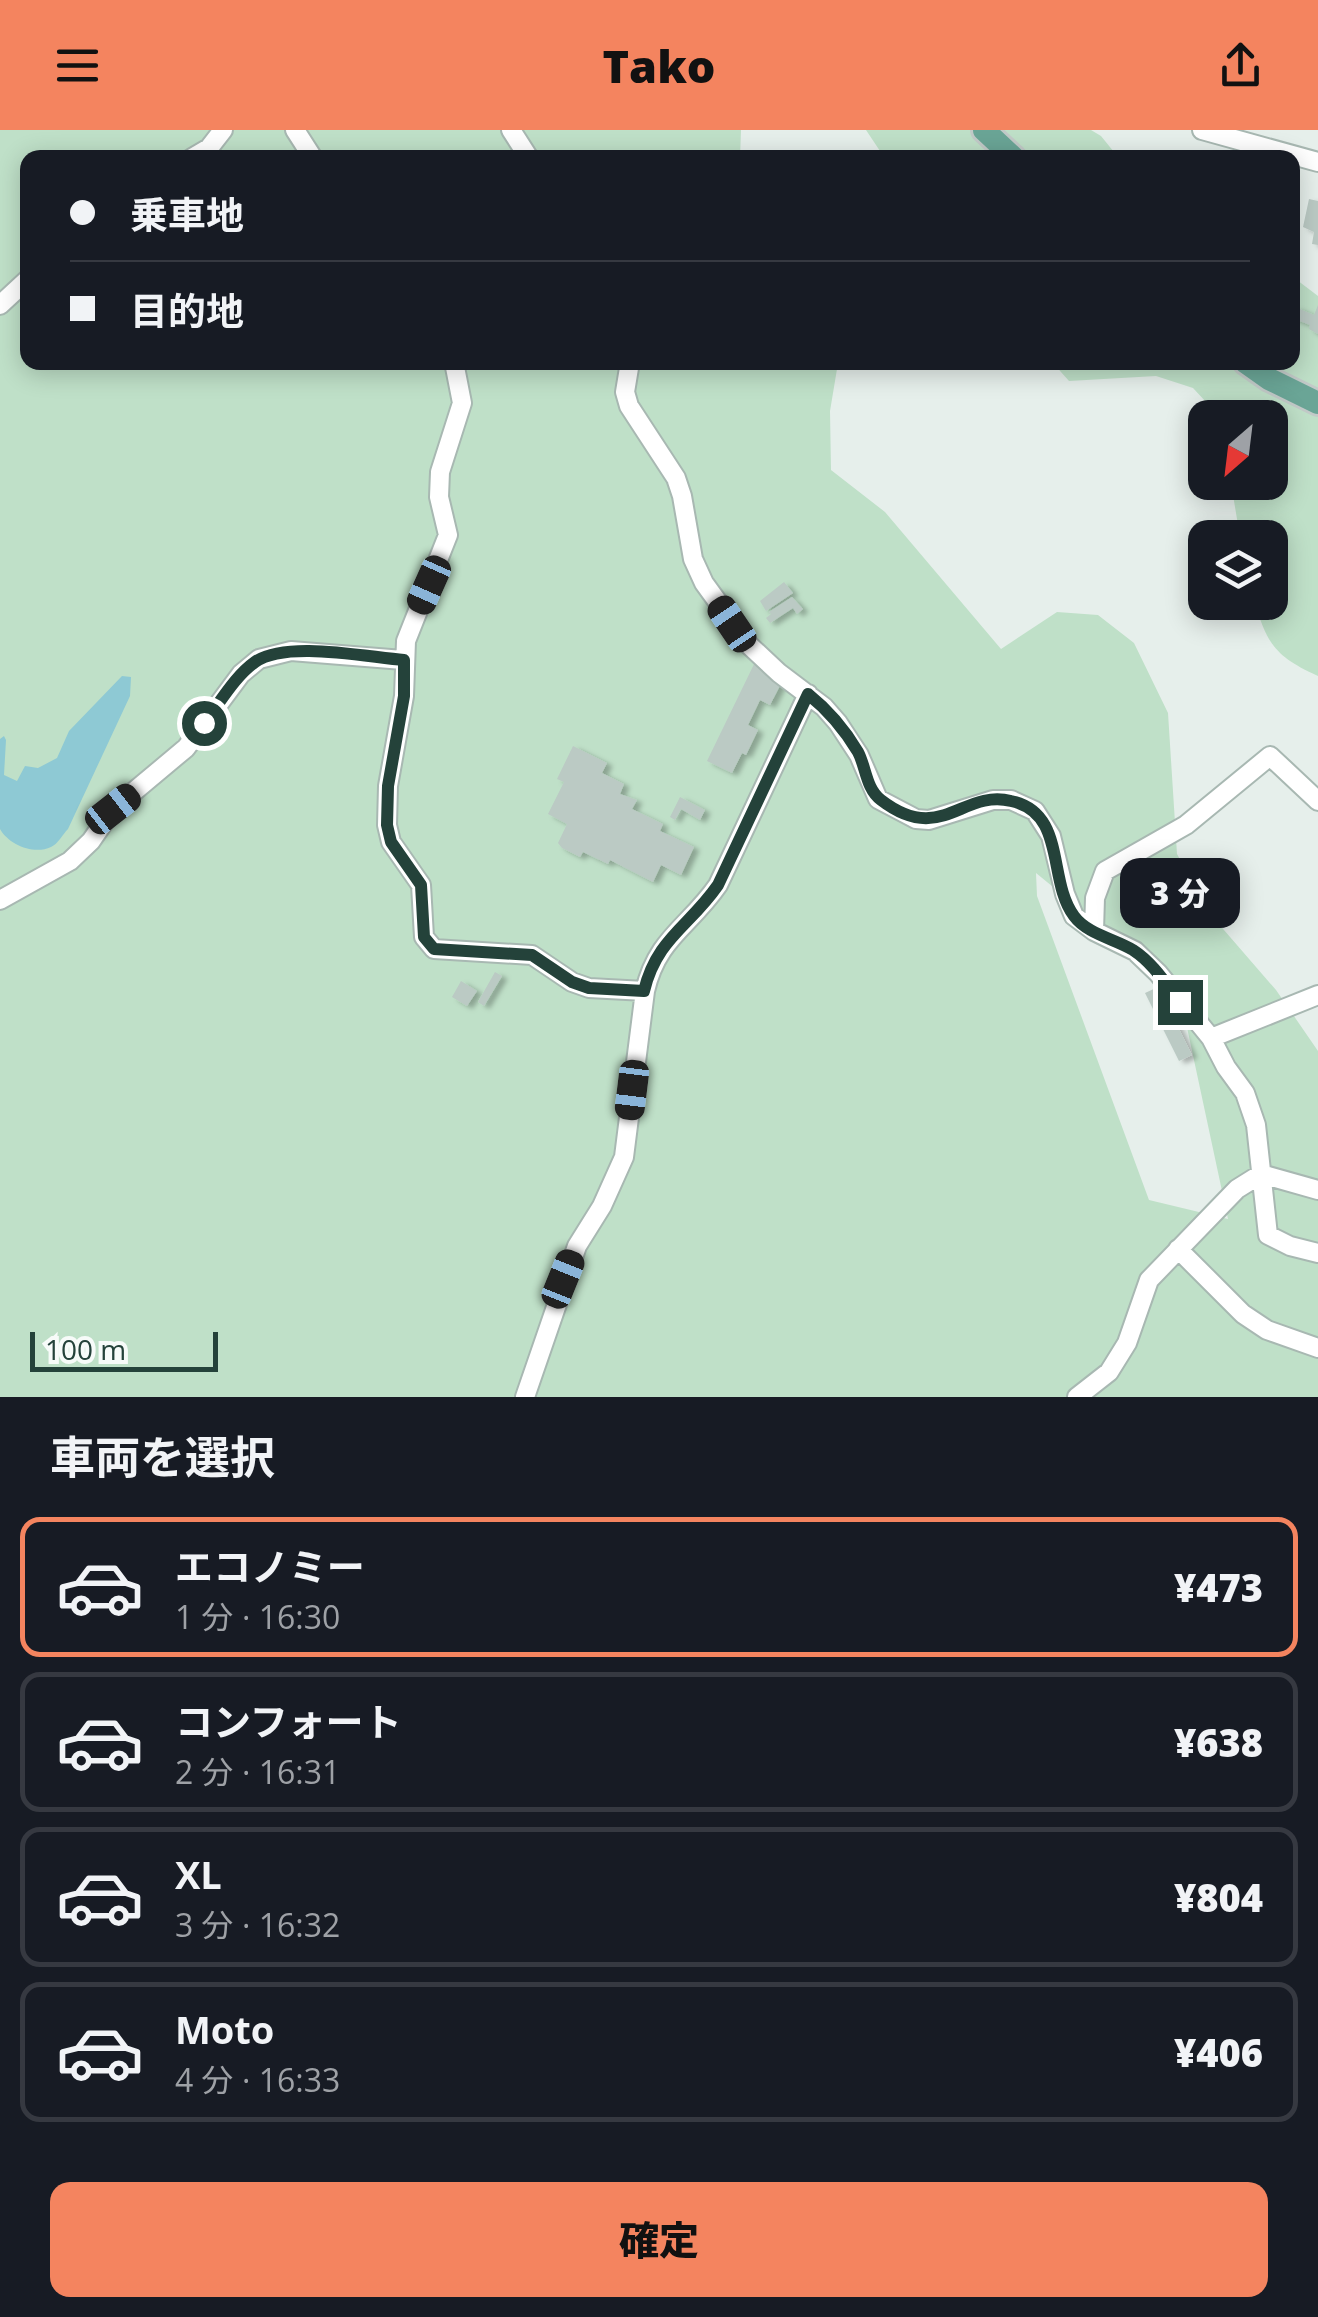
<!DOCTYPE html>
<html lang="ja">
<meta charset="utf-8">
<style>
:root{--surface:#171b24;--page:#242831;--text:#f1f3f6;--muted:#9ea1a6;--line:#363941;--accent:#f4845f}
body{margin:0;font-family:"Open Sans","Noto Sans JP",sans-serif;background:var(--page);color:var(--text);height:100vh;display:flex;flex-direction:column;font-size:38px;white-space:nowrap}
*{box-sizing:border-box;margin:0}
p{font-size:32px;color:var(--muted)}
.icon{flex:none;width:55px;height:55px;fill:none;stroke:currentColor;stroke-width:2;stroke-linecap:round;stroke-linejoin:round}
.map{position:relative;height:1267px;overflow:hidden}
.details{display:flex;flex-direction:column;background:var(--surface);flex:1}
.details>*{flex:none}
.banner{position:absolute;left:20px;top:20px;width:1280px;height:220px;border-radius:20px;box-shadow:0 5px 25px #0003;display:grid;align-content:center;height:220px;padding:0 50px;background:var(--surface)}
.needle{width:65px;rotate:208deg}
.tools{position:absolute;left:1188px;top:270px;display:grid;gap:20px}
.tools a{display:grid;place-items:center;width:100px;height:100px;border-radius:20px;background:var(--surface);box-shadow:0 5px 25px #0003;font-size:50px}
.scale{position:absolute;left:30px;bottom:25px;width:188px;box-sizing:border-box;padding-left:10px;border:5px solid #24423a;border-top:0;font-size:28px;line-height:35px;white-space:nowrap;color:#24423a;-webkit-text-stroke:8px #f7fbf9;paint-order:stroke}
.end{position:absolute;width:45px;height:45px;margin:-22px;border:12px solid #24423a;background:#fff;box-shadow:0 0 0 5px #fff}
.from{border-radius:50%}
.bubble{position:absolute;height:70px;border-radius:20px;background:var(--surface);box-shadow:0 5px 25px #0003;font-size:32px;font-weight:800;line-height:70px;text-align:center}
.car{position:absolute;width:30px;height:60px;margin:-30px -15px;border-radius:12px;box-shadow:0 0 8px 2px #0007;background:linear-gradient(#222 24%,#8ab4d8 0 40%,#222 0 76%,#8ab4d8 0 86%,#222 0)}
.banner b{display:flex;align-items:center;gap:35px;height:95px;font-size:38px}
.banner b+b{border-top:2px solid var(--line)}
.banner i{width:25px;height:25px;background:var(--text)}
ul{padding:0;list-style:none}
li{display:flex;align-items:center;gap:30px;height:140px;margin:0 20px 15px;padding:0 30px;border:5px solid var(--line);border-radius:20px}
li div{flex:1}
li b{display:block;font-size:38px}
li em{font-style:normal;font-weight:800}
li.current{border-color:var(--accent)}
li>.icon{width:90px;height:90px;stroke-width:1.5}
h2{padding:0 50px;font-size:45px;line-height:120px}
.action{display:flex;gap:20px;margin-top:auto;padding:20px 50px}
.action a{flex:1;height:115px;border-radius:20px;background:var(--accent);color:#111;font-size:40px;font-weight:800;line-height:115px;text-align:center}
header{display:flex;justify-content:space-between;align-items:center;height:130px;padding:0 50px;background:var(--accent);color:#111;font-size:45px;font-weight:800}
.map>svg:first-child{display:block}
.green{fill:#bfe0c8;fill-rule:evenodd}
.water{fill:#8ec9d4}
.building{fill:#bbcac4;filter:url(#shadow)}
.lines{fill:none;stroke-linecap:round;stroke-linejoin:round}
.minor-casing{stroke:#a8b8b2;stroke-width:22}
.major-casing{stroke:#c2cac8;stroke-width:28}
.minor{stroke:#fff;stroke-width:18}
.major{stroke:#6aa596;stroke-width:22}
.route{stroke:#24423a;stroke-width:12}
</style>
<header><svg class="icon" aria-label="menu" viewBox="0 0 24 24"><path d="M4 6h16M4 12h16M4 18h16"/></svg>Tako<svg class="icon" aria-label="share" viewBox="0 0 24 24"><path d="M12 15V3M7 8l5-5 5 5M5 13v7h14v-7"/></svg></header>
<div class="map">
<svg width="1318" height="1267" viewBox="0 0 1318 1267">
<defs>
<filter id="shadow"><feDropShadow dx="5.5" dy="3" stdDeviation="2.5" flood-color="#0004"/></filter>
</defs>
<rect width="100%" height="100%" fill="#e6efeb"/>
<path class="green" d="M0,0h741l-1,28h-712v204l810,1 -8,48 1,59 54,42 116,137 56,-37 41,3 36,28 34,70 9,141 34,61 65,75 42,61v346h-1318zM1036,743l143,117 49,229 -79,-19 -112,-304z
M866,0h225l10,6 17,21h-234z
M1293,147l25,19v380c-42,-19 -51,-32 -63,-73l15,-1v-64l-30,-1 -9,-54 39,-1v-64l-50,-1 -27,-29 -37,-12 -87,5 -16,-18 239,-1z"/>
<path class="water" d="M122,546l9,1 -1,19 -62,133c-5,5 -10,15 -17,18 -17,8 -42,-2 -51,-18v-90l4,-3 2,4 -2,35 13,6 8,-15 13,2 19,-10 12,-27z"/>
<path class="building" d="M1309,69l9,2v44l-6,-1 2,-12 -11,-5z
M1318,175v29l-9,-5 1,-4 -18,-7 3,-11 19,8z
M784,452l9,11 -27,18 -6,-10z
M792,467l11,12 -6,5 -4,-6 -23,15 -4,-5 5,-4 -2,-2z
M757,528l30,14 -17,33 -10,-5 -12,25 10,5 -12,25 -4,-2 -10,20 -25,-12z
M573,616l34,17 -5,10 22,11 -4,10 17,6 -5,9 31,15 -3,7 34,16 -13,28 -20,-10 -8,17 -43,-22 -2,4 -25,-12 -3,5 -18,-9 -4,-5 9,-19 -19,-10 16,-32 -7,-3z
M680,667l25,13 -5,10 -19,-11 -6,11 -5,-3z
M495,842l7,4 -18,30 -6,-4z
M461,851l16,10 -10,15 -15,-9z
M1158,857l34,68 -13,6 -34,-68z"/>
<g class="lines">
<g class="minor-casing">
<path id="minor" d="M295,0l18,28
M511,0l18,28
M1202,0l116,32
M192,28l17,-10 14,-18
M0,175l28,-26
M454,232l8,41 -22,69 -1,25 9,38 -42,106 -2,55 -16,90 -1,39 4,17 30,43 3,52 10,12 98,6 40,27 17,6 56,3
M630,232l-5,30 4,14 47,72 6,18 11,63 11,24 45,62 30,28 45,34 14,16 21,32 19,44 38,20 13,1 64,-20h18l24,11 16,25 14,58 9,22 20,15 41,20 23,22 53,65 15,29 19,26 11,32 12,110 22,11 28,7
M0,770l70,-39 21,-20 22,-32 73,-61 55,-74 18,-15 32,-8 112,9
M1094,801l1,-33 10,-27 81,-46 84,-69 48,45
M1211,908l107,-43
M1178,1119l65,65 24,16 51,18
M525,1267l52,-151 25,-40 22,-49 21,-166c12,-53 44,-64 73,-106l90,-191
M1077,1267l32,-25 18,-29 22,-63 88,-91 24,-15 57,16"/>
</g>
<g class="major-casing">
<path id="major" d="M984,0l30,28
M1245,232l24,17 49,24"/>
</g>
<use href="#minor" class="minor"/>
<use href="#major" class="major"/>
</g>
<g class="lines">
<path class="route" d="M204,593c16,-20 30,-46 51,-61 31,-22 111,-5 149,-2v36l-16,90 -1,39 4,17 30,43 3,52 10,12 98,6 40,27 17,6 55,3c13,-53 45,-64 74,-106l90,-191c20,16 37,36 50,58 8,15 8,37 23,48 60,46 81,-11 130,1 56,12 36,79 63,115 13,18 41,23 59,34 20,13 33,34 47,52"/>
</g>
</svg>
<div class="tools">
<a><svg class="needle" viewBox="-14 -14 28 28"><path d="M0-13l5 13h-10z" fill="#e53935"/><path d="M0 13l5-13h-10z" fill="#9ea1a6"/></svg></a>
<a><svg class="icon" aria-label="layers" viewBox="0 0 24 24"><path d="M12 4l9 5-9 5-9-5zM3 14l9 5 9-5"/></svg></a>
</div>
<div class="scale">100 m</div>
<i class="end from" style="left:204px;top:593px"></i>
<i class="end" style="left:1180px;top:872px"></i>
<div class="bubble" style="left:1120px;top:728px;width:120px">3 分</div>
<i class="car" style="left:429px;top:455px;rotate:204deg"></i>
<i class="car" style="left:732px;top:494px;rotate:326deg"></i>
<i class="car" style="left:113px;top:679px;rotate:52deg"></i>
<i class="car" style="left:632px;top:960px;rotate:187deg"></i>
<i class="car" style="left:563px;top:1149px;rotate:22deg"></i>
<div class="banner">
<b><i class="from"></i>乗車地</b>
<b><i></i>目的地</b>
</div>
</div>
<section class="details">
<h2>車両を選択</h2>
<ul>
<li class="current"><svg class="icon" aria-label="car" viewBox="0 0 24 24"><path d="M5 17H2v-5l4-1 3-4h7l3 4 3 1v5h-3M9 17h6M6 11h13"/><circle cx="7" cy="17" r="2"/><circle cx="17" cy="17" r="2"/></svg><div><b>エコノミー</b><p>1 分 · 16:30</p></div><em>¥473</em></li>
<li><svg class="icon" aria-label="car" viewBox="0 0 24 24"><path d="M5 17H2v-5l4-1 3-4h7l3 4 3 1v5h-3M9 17h6M6 11h13"/><circle cx="7" cy="17" r="2"/><circle cx="17" cy="17" r="2"/></svg><div><b>コンフォート</b><p>2 分 · 16:31</p></div><em>¥638</em></li>
<li><svg class="icon" aria-label="car" viewBox="0 0 24 24"><path d="M5 17H2v-5l4-1 3-4h7l3 4 3 1v5h-3M9 17h6M6 11h13"/><circle cx="7" cy="17" r="2"/><circle cx="17" cy="17" r="2"/></svg><div><b>XL</b><p>3 分 · 16:32</p></div><em>¥804</em></li>
<li><svg class="icon" aria-label="car" viewBox="0 0 24 24"><path d="M5 17H2v-5l4-1 3-4h7l3 4 3 1v5h-3M9 17h6M6 11h13"/><circle cx="7" cy="17" r="2"/><circle cx="17" cy="17" r="2"/></svg><div><b>Moto</b><p>4 分 · 16:33</p></div><em>¥406</em></li>
</ul>
<div class="action"><a>確定</a></div>
</section>
